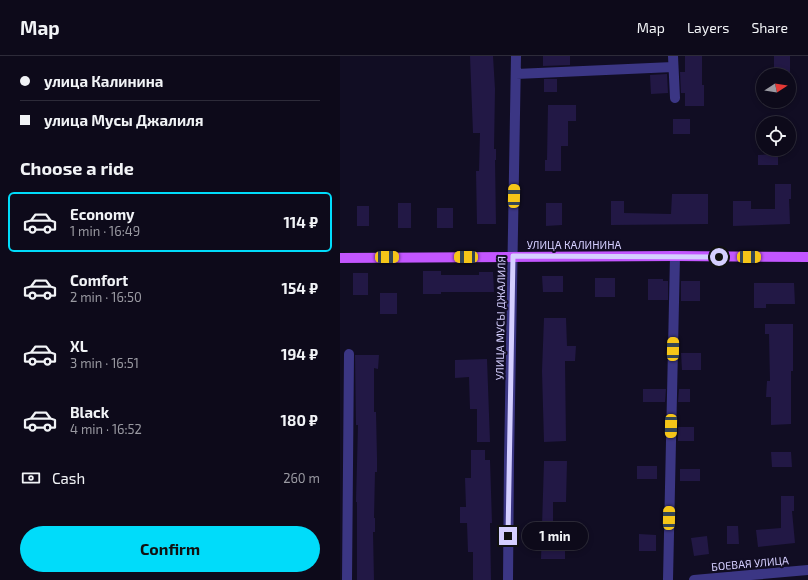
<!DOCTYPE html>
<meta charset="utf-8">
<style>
:root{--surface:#0d0a1a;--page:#161323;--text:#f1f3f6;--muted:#9a9aa2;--line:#2d2b39;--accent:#00dcfa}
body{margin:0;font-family:"Exo 2",sans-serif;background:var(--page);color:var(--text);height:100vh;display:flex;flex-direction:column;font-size:15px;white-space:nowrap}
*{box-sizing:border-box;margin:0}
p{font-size:13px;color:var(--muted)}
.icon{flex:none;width:22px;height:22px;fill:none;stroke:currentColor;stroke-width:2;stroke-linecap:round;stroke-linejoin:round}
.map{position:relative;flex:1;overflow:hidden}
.side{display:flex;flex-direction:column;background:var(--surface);width:340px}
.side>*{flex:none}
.banner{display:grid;align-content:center;height:88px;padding:0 20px;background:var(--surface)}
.needle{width:26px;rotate:78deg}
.buttons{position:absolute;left:416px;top:12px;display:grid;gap:8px}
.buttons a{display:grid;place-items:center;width:40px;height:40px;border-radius:50%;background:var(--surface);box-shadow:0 2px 6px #0003,0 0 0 1px var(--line);font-size:20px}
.end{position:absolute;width:18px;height:18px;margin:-9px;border:5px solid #d5cfff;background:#111;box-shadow:0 0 0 2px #111}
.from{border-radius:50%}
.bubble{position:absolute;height:28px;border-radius:14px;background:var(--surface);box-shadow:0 2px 6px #0003,0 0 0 1px var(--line);font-size:13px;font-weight:700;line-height:28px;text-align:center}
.car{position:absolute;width:12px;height:24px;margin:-12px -6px;border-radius:5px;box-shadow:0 0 3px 1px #0007;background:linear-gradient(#f5c518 24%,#345 0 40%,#f5c518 0 76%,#345 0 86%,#f5c518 0)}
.banner b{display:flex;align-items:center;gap:14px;height:38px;font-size:15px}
.banner b+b{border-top:1px solid var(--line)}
.banner i{width:10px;height:10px;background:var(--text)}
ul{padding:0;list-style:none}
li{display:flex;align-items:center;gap:12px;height:60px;margin:0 8px 6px;padding:0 12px;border:2px solid transparent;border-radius:6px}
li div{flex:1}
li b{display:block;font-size:15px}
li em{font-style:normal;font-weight:700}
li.current{border-color:var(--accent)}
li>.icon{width:36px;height:36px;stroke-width:1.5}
h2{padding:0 20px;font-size:18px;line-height:48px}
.pay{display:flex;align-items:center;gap:10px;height:44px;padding:0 20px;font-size:15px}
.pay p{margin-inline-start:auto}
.primary-button{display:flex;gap:8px;margin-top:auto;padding:8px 20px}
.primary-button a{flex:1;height:46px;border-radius:24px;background:var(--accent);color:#111;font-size:16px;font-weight:700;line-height:46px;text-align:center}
header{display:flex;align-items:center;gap:24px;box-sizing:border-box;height:56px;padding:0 20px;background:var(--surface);border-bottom:1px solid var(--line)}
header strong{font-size:19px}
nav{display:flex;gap:22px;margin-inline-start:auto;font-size:14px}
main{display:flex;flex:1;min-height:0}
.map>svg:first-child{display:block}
.building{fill:#221845}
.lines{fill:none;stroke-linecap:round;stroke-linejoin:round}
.street{stroke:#3b3684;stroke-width:10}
.primary{stroke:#c356ff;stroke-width:10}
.route{stroke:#d5cfff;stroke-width:5}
.labels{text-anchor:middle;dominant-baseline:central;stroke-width:4;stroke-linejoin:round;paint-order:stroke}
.street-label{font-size:11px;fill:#d5cfff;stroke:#110d23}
</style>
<header>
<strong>Map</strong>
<nav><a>Map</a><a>Layers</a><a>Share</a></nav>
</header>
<main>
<section class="side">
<div class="banner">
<b><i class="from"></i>улица Калинина</b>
<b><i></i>улица Мусы Джалиля</b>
</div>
<h2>Choose a ride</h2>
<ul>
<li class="current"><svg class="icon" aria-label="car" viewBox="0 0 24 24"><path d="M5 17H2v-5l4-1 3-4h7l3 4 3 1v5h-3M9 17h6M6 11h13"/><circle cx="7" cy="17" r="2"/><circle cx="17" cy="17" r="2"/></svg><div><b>Economy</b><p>1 min · 16:49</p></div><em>114 ₽</em></li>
<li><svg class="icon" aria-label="car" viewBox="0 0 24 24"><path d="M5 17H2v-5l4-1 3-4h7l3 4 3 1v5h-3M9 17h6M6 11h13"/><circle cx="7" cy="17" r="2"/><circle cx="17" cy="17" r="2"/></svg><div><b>Comfort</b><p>2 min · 16:50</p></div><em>154 ₽</em></li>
<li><svg class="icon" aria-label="car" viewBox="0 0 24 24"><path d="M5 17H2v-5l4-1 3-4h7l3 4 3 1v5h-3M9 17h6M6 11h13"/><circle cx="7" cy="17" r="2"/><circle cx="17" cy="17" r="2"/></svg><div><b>XL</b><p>3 min · 16:51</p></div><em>194 ₽</em></li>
<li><svg class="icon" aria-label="car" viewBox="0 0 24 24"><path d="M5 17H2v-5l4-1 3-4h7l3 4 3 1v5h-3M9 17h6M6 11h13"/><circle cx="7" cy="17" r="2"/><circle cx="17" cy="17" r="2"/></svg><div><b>Black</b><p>4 min · 16:52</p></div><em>180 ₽</em></li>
</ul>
<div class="pay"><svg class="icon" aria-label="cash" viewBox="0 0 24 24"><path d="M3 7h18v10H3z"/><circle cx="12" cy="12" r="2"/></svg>Cash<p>260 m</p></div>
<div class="primary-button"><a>Confirm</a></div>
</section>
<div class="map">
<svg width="468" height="524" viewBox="0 0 468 524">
<rect width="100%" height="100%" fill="#110d23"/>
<path class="building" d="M130,0h23l2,33 -1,60h2v11h-1l1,64h-19l-1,-53h3l1,-38h-7z
M203,0h27v9l-27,1z
M345,0h17v29h2v21h-19v-13h-4l-1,-21h5z
M434,0h16v16h-16z
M327,18l1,19 -17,1 -1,-19z
M204,23h13v13h-13z
M208,49h28v16h-8v25h-7v25h-16v-11h2z
M333,63h17v15h-17z
M438,98v11h-20v-10z
M435,128h16v15h-2l1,25 -57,2v-25h18v8h24z
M332,138h36v30l-97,1v-24h13v12l47,1z
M58,147h13v25h-13z
M206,147h16v22l-16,1z
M17,150h12v20h-12z
M97,152h16v20h-16z
M83,215h18v4h38v-3h14l1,20h-53v2h-18z
M13,217h15v22h-15z
M202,220h21v16h-20z
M255,222h20v19h-20z
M308,223h15v2h5v19h-20z
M341,225h19v20h-19z
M414,227h40l1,21h-29v4h-12z
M40,237h17v21h-17z
M204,262h22l1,28h9l-1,15h-10l1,80 -22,1 -2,-71z
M425,268h28v47h-2v53l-20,1v-28h-5l1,-16h3l-1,-47h-4z
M341,297h20v17h-19z
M15,299h24l-1,14 -4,-1v44h2l1,46v14h-2l-1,46h1v14h-2l1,48h-17v-78h-1l2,-77h-2z
M147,303l3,83h-13v-33h-7l-1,-32 -14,1v-18z
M303,333h23l-1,13h-22z
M339,333h11v13h-12z
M338,371h16v14h-16z
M131,394h14v10h5l2,63h-2l1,57h-18v-28h-5l-1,-29h-7v-16h6l-1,-29h6z
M431,396h20l1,15h-20z
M204,405h23l-1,41h-13v47l12,-1v11h-24z
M297,410h20v13h-20z
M340,413h20v12h-20z
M441,440h13v15h-2l3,32 -37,4 -2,-17 25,-2z
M387,470h11l1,18h-12z
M299,478l17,1v16h-17z
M367,480l2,18 -15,2 -3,-18z"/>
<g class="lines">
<path class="street" d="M333,0l2,42
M176,18l157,-7
M7,524l2,-226
M168,524l1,-118 7,-406
M328,524l7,-324
M354,524l114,-10"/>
<path class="primary" d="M0,202l335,-2 133,1"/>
</g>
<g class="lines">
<path class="route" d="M168,480l5,-280 206,1"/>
</g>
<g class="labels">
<g class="street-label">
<text x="234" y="188">УЛИЦА КАЛИНИНА</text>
<text transform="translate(160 262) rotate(-89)">УЛИЦА МУСЫ ДЖАЛИЛЯ</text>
<text transform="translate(410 507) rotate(-5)">БОЕВАЯ УЛИЦА</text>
</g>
</g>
</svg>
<div class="buttons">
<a><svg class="needle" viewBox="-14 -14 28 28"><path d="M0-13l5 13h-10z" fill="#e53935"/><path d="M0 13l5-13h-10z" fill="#9a9aa2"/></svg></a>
<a><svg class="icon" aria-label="locate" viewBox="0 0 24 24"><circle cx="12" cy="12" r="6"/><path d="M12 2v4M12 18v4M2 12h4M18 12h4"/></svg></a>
</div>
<i class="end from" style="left:379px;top:201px"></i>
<i class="end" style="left:168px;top:480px"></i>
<div class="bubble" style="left:182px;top:466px;width:66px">1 min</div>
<i class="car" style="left:174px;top:140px;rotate:1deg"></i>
<i class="car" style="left:47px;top:201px;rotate:90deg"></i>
<i class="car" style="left:126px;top:201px;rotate:270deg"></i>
<i class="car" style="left:409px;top:201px;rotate:90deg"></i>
<i class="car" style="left:333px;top:293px;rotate:1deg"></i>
<i class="car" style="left:331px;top:370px;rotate:181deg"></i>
<i class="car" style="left:329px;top:462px;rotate:1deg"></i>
</div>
</main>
